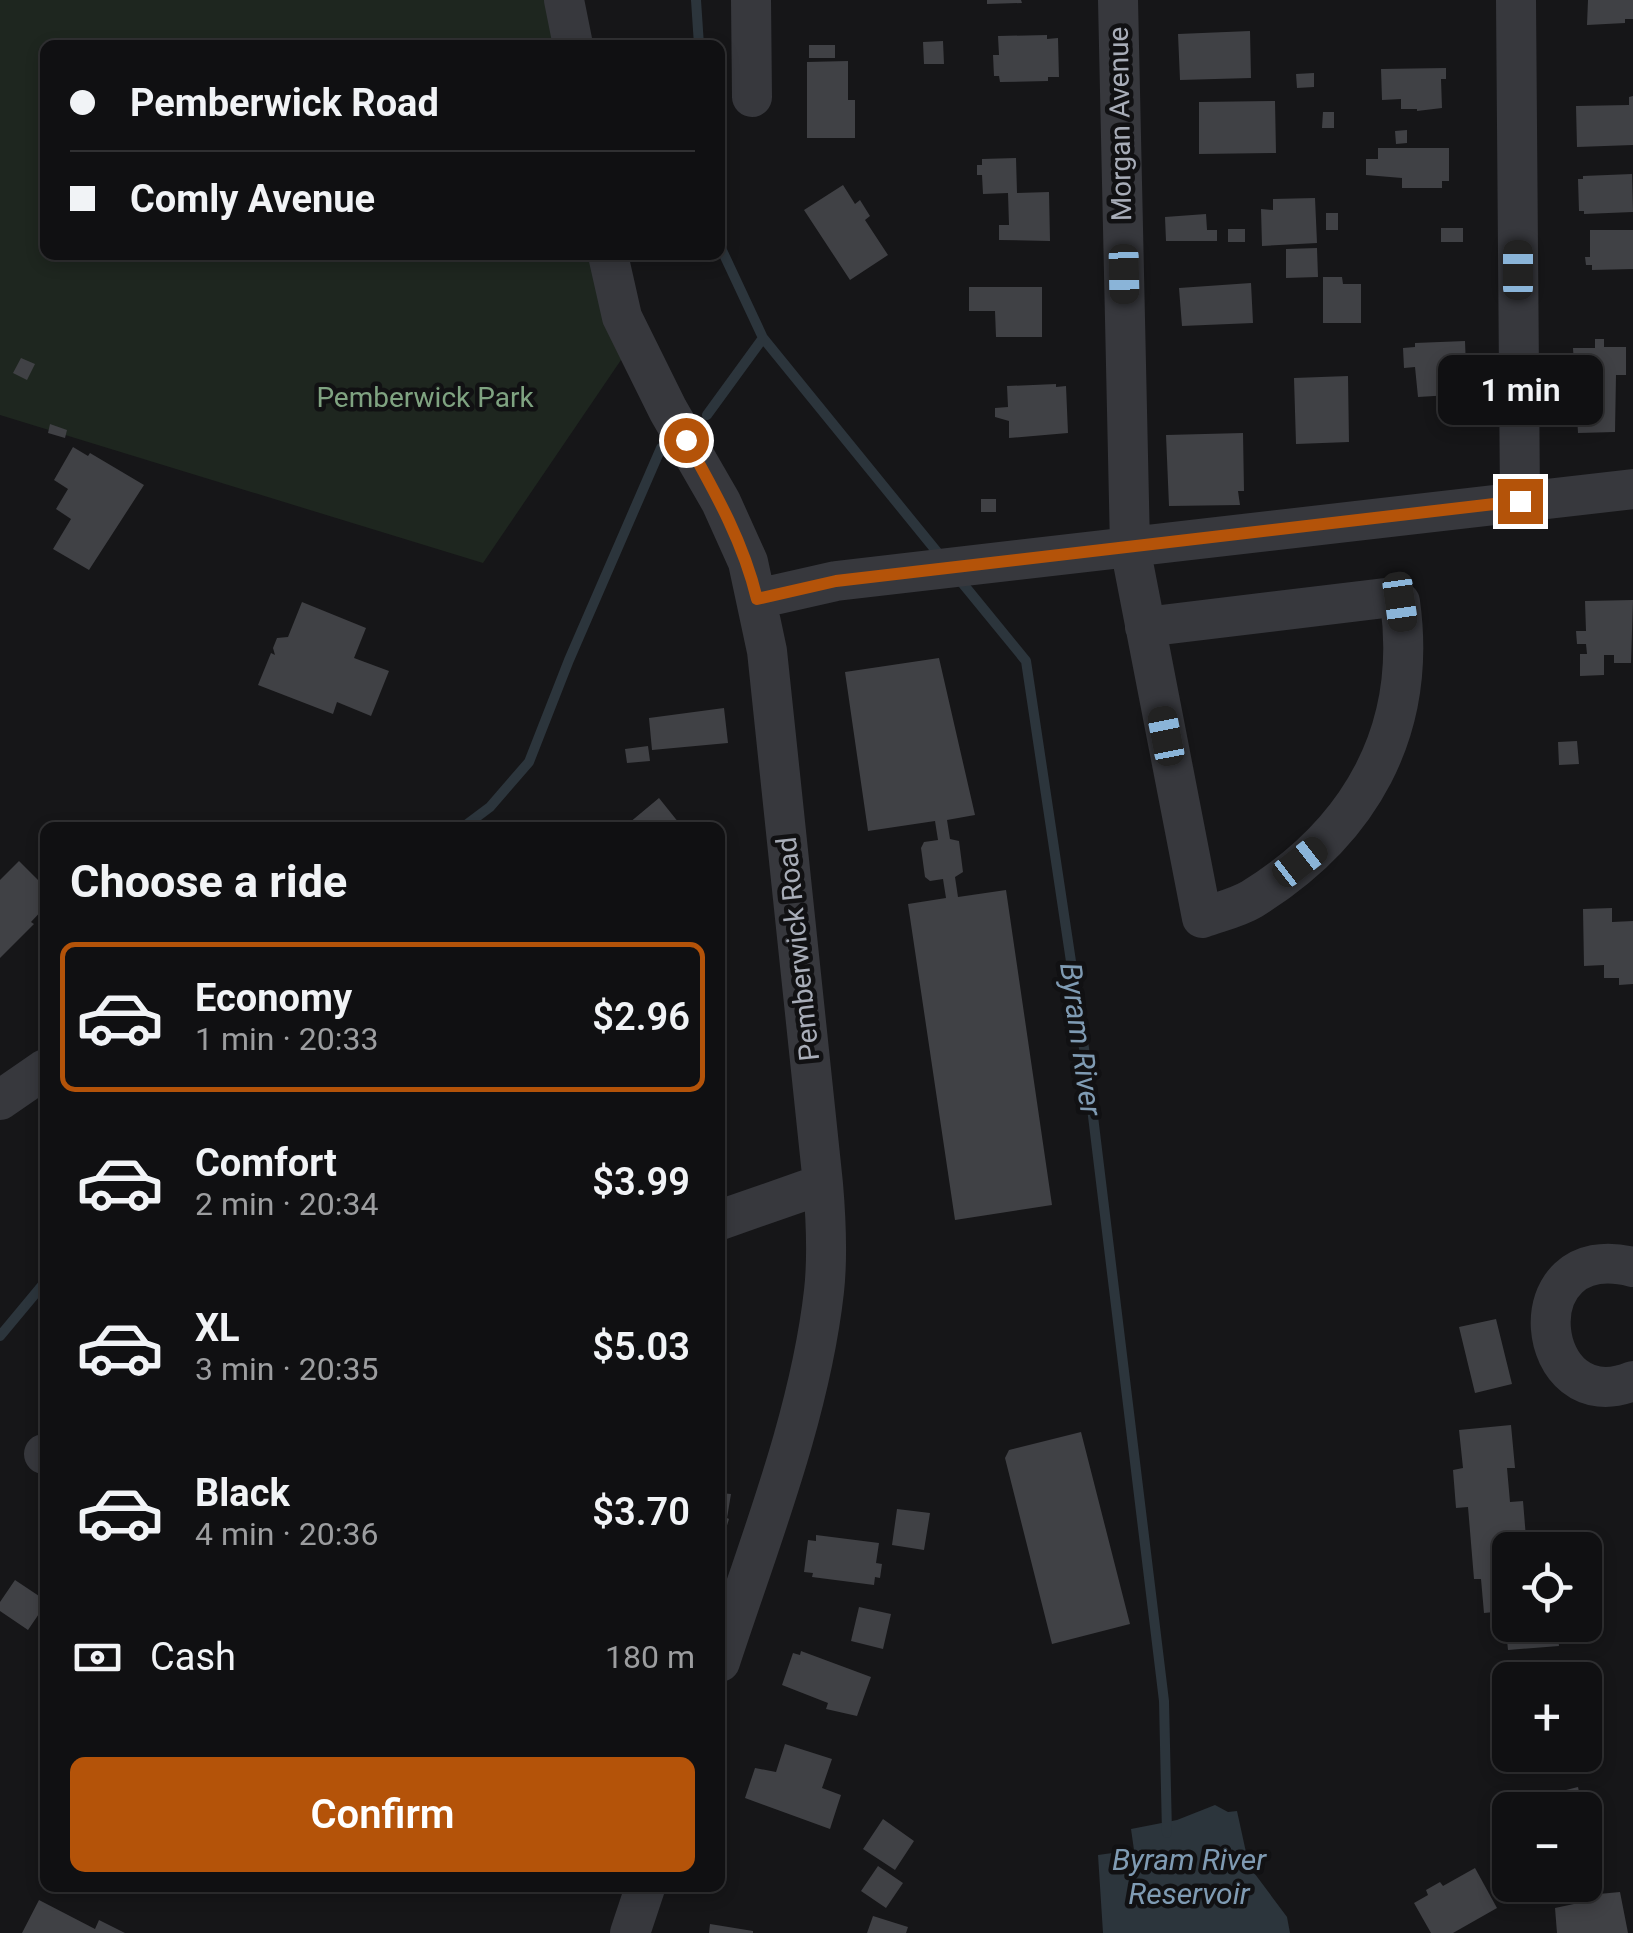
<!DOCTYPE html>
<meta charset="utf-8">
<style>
:root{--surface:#101012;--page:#1e1e20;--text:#f1f3f6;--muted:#9c9d9f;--line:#303032;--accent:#b45309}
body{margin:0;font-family:Roboto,sans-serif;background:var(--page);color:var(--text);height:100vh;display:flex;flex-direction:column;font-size:38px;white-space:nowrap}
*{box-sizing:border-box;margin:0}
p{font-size:32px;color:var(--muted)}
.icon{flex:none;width:55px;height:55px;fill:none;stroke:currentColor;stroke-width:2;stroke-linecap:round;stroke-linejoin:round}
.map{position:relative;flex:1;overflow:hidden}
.details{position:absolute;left:40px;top:822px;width:685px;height:1070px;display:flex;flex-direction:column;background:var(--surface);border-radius:15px;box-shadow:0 5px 15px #0003,0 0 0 2px var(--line)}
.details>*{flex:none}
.banner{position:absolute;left:40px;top:40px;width:685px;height:220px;border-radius:15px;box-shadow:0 5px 15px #0003,0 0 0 2px var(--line);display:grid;align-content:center;height:220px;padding:0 30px;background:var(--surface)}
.buttons{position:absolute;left:1492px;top:1532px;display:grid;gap:20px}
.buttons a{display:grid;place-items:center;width:110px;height:110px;border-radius:15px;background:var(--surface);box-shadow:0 5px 15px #0003,0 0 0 2px var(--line);font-size:50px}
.end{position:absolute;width:45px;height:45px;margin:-22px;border:12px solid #b45309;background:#fff;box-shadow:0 0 0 5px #fff}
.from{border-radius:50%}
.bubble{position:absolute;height:70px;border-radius:15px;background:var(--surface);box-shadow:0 5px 15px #0003,0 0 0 2px var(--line);font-size:32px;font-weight:600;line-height:70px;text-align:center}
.car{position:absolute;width:30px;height:60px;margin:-30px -15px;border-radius:12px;box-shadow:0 0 8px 2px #0007;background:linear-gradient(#222 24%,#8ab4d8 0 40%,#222 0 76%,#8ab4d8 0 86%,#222 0)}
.banner b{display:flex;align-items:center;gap:35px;height:95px;font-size:38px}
.banner b+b{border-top:2px solid var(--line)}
.banner i{width:25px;height:25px;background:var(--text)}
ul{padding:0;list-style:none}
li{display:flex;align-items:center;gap:30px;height:150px;margin:0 20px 15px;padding:0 10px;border:5px solid transparent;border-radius:15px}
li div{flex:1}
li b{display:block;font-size:38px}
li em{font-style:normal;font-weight:600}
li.current{border-color:var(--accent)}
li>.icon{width:90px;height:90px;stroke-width:1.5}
h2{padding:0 30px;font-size:45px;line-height:120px}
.pay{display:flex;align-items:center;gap:25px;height:110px;padding:0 30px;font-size:38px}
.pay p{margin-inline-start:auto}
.primary-button{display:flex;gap:20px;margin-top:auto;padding:20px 30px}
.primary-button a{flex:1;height:115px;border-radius:15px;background:var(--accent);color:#fff;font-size:40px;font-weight:600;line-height:115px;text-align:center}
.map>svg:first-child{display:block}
.green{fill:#1e261f}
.water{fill:#2c353c}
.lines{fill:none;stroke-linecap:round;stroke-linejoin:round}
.stream{stroke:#2c353c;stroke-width:10}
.building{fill:#404145}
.minor{stroke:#37383d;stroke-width:40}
.route{stroke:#b45309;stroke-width:12}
.labels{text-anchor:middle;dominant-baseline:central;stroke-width:9;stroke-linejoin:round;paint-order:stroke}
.street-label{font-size:28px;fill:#a8adb8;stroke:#111113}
.park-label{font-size:28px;fill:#7fa381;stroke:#111113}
.water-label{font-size:30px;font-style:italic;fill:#7f9bb3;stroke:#111113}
</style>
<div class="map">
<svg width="1633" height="1933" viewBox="0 0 1633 1933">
<rect width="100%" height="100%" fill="#161618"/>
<path class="green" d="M0,0h546l8,45h-509v210h548l30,102 -140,206 -483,-148z"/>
<path class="water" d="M1215,1805l13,7 9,-1 12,55 38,51 3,16h-187l-5,-78 36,-5 -3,-21 46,-9z"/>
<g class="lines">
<path class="stream" d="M696,0l3,45
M720,246l43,92 179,220
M707,415l56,-77
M959,579l67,82 62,414 76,626 3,132
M462,828l28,-21 39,-45 40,-102 92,-212
M0,1336l45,-54"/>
</g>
<path class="building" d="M987,0h34l1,3 -35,1z
M1588,0h45v19h-8v4l-38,2z
M1250,31l1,47 -71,2 -2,-46z
M1047,35v4l11,-1 1,39h-11v4l-48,1 -1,-6h-5l-1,-21h6l-1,-19z
M943,41l1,23h-20l-1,-22z
M809,45h26v13h-26z
M848,61v39h7v38h-48v-76z
M1446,68v11h-5l1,29 -25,3v-2h-16v-10l-19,1 -1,-31z
M1314,73v14l-17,1 -1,-14z
M1633,96v49l-56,2 -1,-41 53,-1v-8z
M1275,101l1,52 -77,1v-52z
M1323,112h11v16h-12z
M1407,130v13l-11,1 -1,-13z
M1378,148h71v33h-7v7h-40v-10l-36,-3v-16h12z
M1016,158l1,35 32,-1 1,49 -51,-1v-15h10l-1,-32 -25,1 -1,-19h-5v-10h5v-6z
M1632,174l1,38 -49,2v-3h-5l-1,-32h5v-3z
M843,185l12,19 5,-4 10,16 -5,4 23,35 -38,25 -46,-70z
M1315,198l2,45 -55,3 -1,-37 12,1v-11z
M1326,213h12v17h-12z
M1206,214l1,16h10v11h-51l-1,-24z
M1441,228h22v14h-22z
M1228,229h17v13h-17z
M1590,230h43v39l-41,1v-5h-6l-1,-8h5z
M1317,248l1,29 -32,1v-29z
M1323,277h19l1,7h18v39h-38z
M1251,283l2,40 -71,3 -3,-38z
M969,287h73v50h-46l-1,-26h-26z
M1595,339h9v8h22v28h-10l-1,57 -37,1 -5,-85h22z
M1465,341l2,53 -49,3 -3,-30 -11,1 -1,-20 12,-1v-4z
M21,358l14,6 -8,16 -14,-7z
M1348,376l1,66 -53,2 -2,-66z
M1056,384v3l10,-1 2,47 -59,5v-17l-14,-4v-9l13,-1 -1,-21z
M50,424l17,6 -2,8 -17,-5z
M1243,433l1,58h-6l2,14 -71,1 -3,-71z
M73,447l15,9 2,-3 54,32 -55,85 -36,-21 18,-30 -15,-10 12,-20 -14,-9z
M981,499h15v13h-15z
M1633,600l-2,63h-17v-8h-10v20l-24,1v-22h7l-1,-10h-9l-1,-13h10l-1,-30z
M302,602l64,26 -12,30 35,13 -18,45 -34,-14 -4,12 -75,-29 13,-32 4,2 -2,-7 4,-10 11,-1z
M939,658l36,157 -28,5 3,19 9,2 4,31 -8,5 3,20 48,-7 46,315 -97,15 -47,-316 38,-6 -3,-19 -13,2 -5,-4 -4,-29 3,-6 14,-2 -3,-19 -67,10 -23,-159z
M724,708l4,35 -76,7 -3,-32z
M1577,741l2,23 -20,1 -1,-23z
M648,746l2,15 -23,2 -2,-14z
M659,798l24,30h-60z
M19,861l26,26v20l-14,15 3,2 -34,34v-78z
M1612,908v14l21,-1v63l-14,1v-7h-15v-13l-20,1 -1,-57z
M1496,1319l16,65 -37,9 -16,-66z
M1511,1425l4,43h-8l3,34 13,-1 4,49h-17v75h47l2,21 -51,4 -4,-39 -20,2 -3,-34h-7l-6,-72 -12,1 -3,-38 10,-2 -4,-38z
M1081,1432l49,192 -78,20 -47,-186 4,-8z
M720,1493l11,1 -4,24 2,1 -8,26z
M897,1509l33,4 -6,37 -32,-5z
M816,1535l63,8 -3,20 6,1 -2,14 -5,-1 -1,8 -62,-8 1,-4 -9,-1 4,-32 8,1z
M15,1580l30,20v5l-17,25 -28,-19v-9z
M859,1607l32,7 -8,35 -32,-8z
M801,1651l70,26 -14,39 -31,-7 2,-6 -46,-18 11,-32 7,2z
M785,1744l47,15 -10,29 19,7 -11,34 -85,-31 10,-30 21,4z
M1578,1787l5,23h-21l-4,-18z
M883,1819l31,22 -19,29 -32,-21z
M878,1866l25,17 -17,25 -25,-17z
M1475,1868l22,40 -44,25h-22l-17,-30 14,-8 -2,-5 14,-8 3,4z
M1620,1892l8,41h-71l-2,-25 33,-7v-6z
M39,1900l56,29 4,-9 26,13h-103z
M873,1916l35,11 -2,6h-39z
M710,1924l43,7v2h-44z"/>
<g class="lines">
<path class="minor" d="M564,0l9,45
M751,0l1,97
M1118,0l12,547 72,371c16,-6 35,-10 50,-19 108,-67 166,-168 148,-297l-15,-4 -240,29
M1516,0l4,501
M608,255l14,62 46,93 53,92 27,60 19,89 56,533c3,35 5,71 1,107 -14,125 -65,252 -104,371
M757,599l79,-18 797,-92
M0,1100l45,-31
M720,1220l103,-36
M1633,1267c-120,-30 -99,155 0,114
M44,1454h1
M630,1933l15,-45"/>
</g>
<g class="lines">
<path class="route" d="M686,440c29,52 57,101 71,159l79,-18 684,-80"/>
</g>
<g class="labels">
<g class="street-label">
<text transform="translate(1120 124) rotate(-91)">Morgan Avenue</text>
<text transform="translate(798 949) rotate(-96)">Pemberwick Road</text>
</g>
<g class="park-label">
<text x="425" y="397">Pemberwick Park</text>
</g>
<g class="water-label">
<text transform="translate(1081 1039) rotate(82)">Byram River</text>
<text x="1189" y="1859">Byram River<tspan x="1189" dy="34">Reservoir</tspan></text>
</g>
</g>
</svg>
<div class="buttons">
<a><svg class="icon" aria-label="locate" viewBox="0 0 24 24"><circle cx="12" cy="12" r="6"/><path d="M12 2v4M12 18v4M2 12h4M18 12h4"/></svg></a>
<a>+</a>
<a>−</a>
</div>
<i class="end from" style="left:686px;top:440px"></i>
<i class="end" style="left:1520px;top:501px"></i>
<div class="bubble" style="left:1438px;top:355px;width:165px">1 min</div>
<i class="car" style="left:1518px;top:270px;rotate:0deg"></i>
<i class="car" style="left:1124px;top:274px;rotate:179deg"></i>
<i class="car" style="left:1400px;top:602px;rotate:172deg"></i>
<i class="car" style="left:1166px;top:736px;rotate:349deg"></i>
<i class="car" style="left:1300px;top:862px;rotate:52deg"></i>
<div class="banner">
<b><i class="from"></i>Pemberwick Road</b>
<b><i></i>Comly Avenue</b>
</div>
<section class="details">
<h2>Choose a ride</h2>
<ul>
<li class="current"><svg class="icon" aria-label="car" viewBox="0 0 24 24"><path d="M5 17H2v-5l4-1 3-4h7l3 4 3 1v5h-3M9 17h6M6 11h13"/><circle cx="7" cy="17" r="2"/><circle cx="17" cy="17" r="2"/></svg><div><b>Economy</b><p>1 min · 20:33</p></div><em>$2.96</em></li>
<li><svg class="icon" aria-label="car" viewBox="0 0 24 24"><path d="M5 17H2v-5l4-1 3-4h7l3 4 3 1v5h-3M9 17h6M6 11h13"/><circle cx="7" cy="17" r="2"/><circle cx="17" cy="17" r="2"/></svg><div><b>Comfort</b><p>2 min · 20:34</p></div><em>$3.99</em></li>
<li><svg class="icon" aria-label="car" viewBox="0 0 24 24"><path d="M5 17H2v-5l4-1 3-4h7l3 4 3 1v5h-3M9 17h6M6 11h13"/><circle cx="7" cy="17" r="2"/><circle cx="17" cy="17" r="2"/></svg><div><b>XL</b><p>3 min · 20:35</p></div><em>$5.03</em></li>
<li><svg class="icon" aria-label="car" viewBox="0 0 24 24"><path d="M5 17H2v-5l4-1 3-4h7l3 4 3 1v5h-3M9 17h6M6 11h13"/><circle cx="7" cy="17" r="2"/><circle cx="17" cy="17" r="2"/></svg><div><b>Black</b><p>4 min · 20:36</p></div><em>$3.70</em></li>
</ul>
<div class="pay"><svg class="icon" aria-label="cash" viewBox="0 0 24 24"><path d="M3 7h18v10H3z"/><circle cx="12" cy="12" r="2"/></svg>Cash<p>180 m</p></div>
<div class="primary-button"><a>Confirm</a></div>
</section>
</div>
